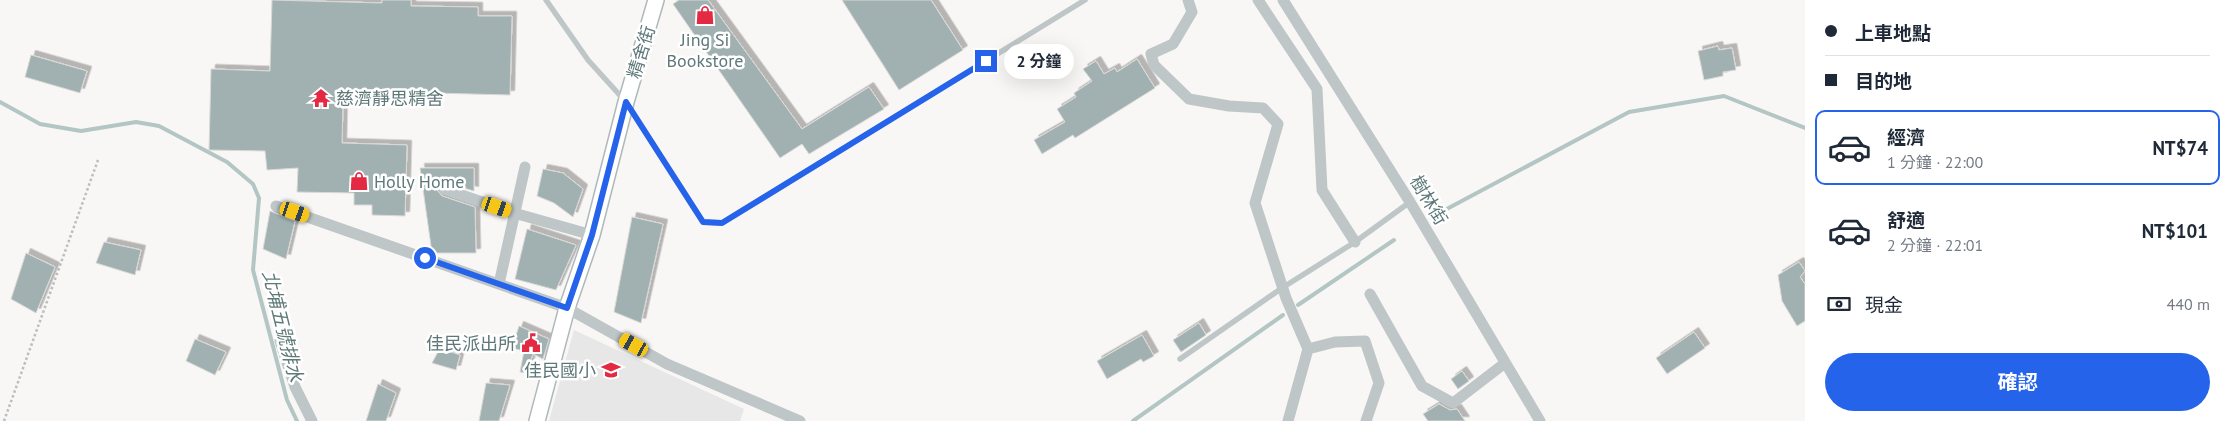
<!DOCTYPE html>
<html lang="zh-TW">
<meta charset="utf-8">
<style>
:root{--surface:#fff;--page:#f2f2f3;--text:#1f2937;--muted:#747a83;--line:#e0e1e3;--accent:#2563eb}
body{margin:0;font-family:"PT Sans","Noto Sans TC",sans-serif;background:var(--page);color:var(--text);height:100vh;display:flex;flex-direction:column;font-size:19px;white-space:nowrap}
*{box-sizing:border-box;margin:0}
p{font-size:16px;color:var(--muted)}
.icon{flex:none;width:28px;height:28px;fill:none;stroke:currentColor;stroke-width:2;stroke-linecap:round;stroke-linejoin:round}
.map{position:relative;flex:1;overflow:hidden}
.sheet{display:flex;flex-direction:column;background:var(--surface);width:425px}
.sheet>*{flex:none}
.top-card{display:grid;align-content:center;height:110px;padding:0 20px;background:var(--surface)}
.end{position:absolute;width:22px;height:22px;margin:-11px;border:6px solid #2563eb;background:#fff;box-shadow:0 0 0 2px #fff}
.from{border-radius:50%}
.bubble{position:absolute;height:35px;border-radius:18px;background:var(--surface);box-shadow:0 5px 20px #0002;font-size:16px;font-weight:700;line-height:35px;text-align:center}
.car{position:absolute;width:15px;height:30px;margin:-15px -8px;border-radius:6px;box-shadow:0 0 4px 1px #0007;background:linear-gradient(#f5c518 24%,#345 0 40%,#f5c518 0 76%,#345 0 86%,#f5c518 0)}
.top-card b{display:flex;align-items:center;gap:18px;height:48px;font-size:19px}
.top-card b+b{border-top:1px solid var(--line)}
.top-card i{width:12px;height:12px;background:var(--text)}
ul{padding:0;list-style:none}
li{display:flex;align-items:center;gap:15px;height:75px;margin:0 10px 8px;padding:0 10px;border:2px solid transparent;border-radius:10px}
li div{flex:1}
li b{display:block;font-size:19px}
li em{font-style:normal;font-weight:700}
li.on{border-color:var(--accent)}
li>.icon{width:45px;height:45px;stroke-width:1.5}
.pay{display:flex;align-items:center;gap:12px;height:55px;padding:0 20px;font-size:19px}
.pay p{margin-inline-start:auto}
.action{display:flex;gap:10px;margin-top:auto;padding:10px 20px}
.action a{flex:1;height:58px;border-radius:30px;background:var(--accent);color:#fff;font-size:20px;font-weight:700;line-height:58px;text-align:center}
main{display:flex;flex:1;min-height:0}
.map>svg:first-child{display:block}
.built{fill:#e6e7e6}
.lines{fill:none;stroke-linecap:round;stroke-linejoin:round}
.stream{stroke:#b3c6c4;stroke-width:4}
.building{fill:#a1b1b1;stroke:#d9d9d7;filter:url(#shadow)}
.secondary-casing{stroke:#aeb9ba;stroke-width:18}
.path{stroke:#b9bebf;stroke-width:2.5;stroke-dasharray:2.5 2.5;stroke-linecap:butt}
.lane{stroke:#bec6c7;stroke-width:5.5}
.street{stroke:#bec6c7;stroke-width:11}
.secondary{stroke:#fff;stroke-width:15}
.route{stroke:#2563eb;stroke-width:6}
.labels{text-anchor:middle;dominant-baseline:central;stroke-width:5;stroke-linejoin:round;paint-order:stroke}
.poi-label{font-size:18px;fill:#5e787a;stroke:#fff;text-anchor:start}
.street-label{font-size:18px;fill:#5e787a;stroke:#fff}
.water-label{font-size:19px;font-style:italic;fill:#5e7b78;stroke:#fff}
</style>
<main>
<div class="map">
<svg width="1805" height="421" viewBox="0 0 1805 421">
<defs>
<filter id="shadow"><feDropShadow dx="4.5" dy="-4.5" stdDeviation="0" flood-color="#0004"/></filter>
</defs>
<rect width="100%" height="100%" fill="#f8f7f5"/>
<path class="built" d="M574,330l170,79 -4,12h-191z"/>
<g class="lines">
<path class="stream" d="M0,102l40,22 41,7 55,-9 23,4 68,36 26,22 6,14 -6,72 34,130 10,21
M1443,211l186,-99 95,-16 81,32
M1298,305l96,-65
M1133,421l150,-106"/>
</g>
<path class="building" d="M272,0l110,3v-3h29v6l67,1v9h34l-2,79 -77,-2v11l-90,-2 -1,41 65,2 -2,71 -33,-1v-10h-18v-12l-57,-1 1,-24 -31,2 -2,-19 -56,-1 2,-81 59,2z
M679,0h29l94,129 67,-42 15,22 -75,45 -7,-10 -22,14 -107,-154z
M842,0h89l32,50 -64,40z
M1718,46l1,4 13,-2 4,22 -13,2v4l-19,4 -6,-29z
M31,55l56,16 -7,22 -55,-16z
M1137,59l18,29 -80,50 -2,-3 -31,19 -8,-14 31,-18 -8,-13 19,-12 -2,-4 18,-12 -9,-12 13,-8 8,13 11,-6 2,4z
M420,168h54v23l-31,-9 -4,2 -2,6 5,6 33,11 1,46h-44z
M543,169l20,4 20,16 -10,28 -19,-14 -17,-7z
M270,211l25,10 -9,38 -23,-10z
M632,217l31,7 -22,99 -27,-11z
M527,229l49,16 -20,45 -41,-11z
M104,242l37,8 -6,25 -39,-12z
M26,253l29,14 -19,46 -25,-14z
M1799,262l6,9 -5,6 5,7v37l-8,5 -15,-25 -4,-26z
M1199,323l7,12 -25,17 -8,-12z
M519,326l30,13 -6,20 -10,-5 -7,19 -6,-1 4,-21 -12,-3z
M1694,332l11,16 -38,26 -11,-16z
M1142,335l12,21 -11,6 -2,-3 -34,20 -10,-18z
M195,339l31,13 -11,23 -29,-14z
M440,348l20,7 -4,15 -24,-7z
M1462,371l7,10 -11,8 -7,-10z
M486,383l24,2 -11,36h-20z
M378,384l18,9 -10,28h-20z
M1439,404l11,6 7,-1 8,12h-37l-5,-7z"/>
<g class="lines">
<g class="secondary-casing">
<path id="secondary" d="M537,421l30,-113 25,-73 34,-133 30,-102"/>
</g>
<path class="path" d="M4,421l94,-261"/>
<path class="lane" d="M546,0l42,60 38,42 77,120 19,1 363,-223
M1180,359l102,-71 73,-46 55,-40"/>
<path class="street" d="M1188,0l4,12 -19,32 -22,10 3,11 35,34 40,7 34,2 15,16 -23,79 31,95 22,51 27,-7 30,-1 14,42 -13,38
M1258,0l59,89 5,101 33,52
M1283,0l127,202 130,219
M444,189l70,24 78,22
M276,206l291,102 100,56 133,57
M499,284l26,-117
M1370,294l52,92 31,17 52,-40
M280,341l15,46 17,34
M1288,421l20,-72"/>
<use href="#secondary" class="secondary"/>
</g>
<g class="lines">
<path class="route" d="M425,258l142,50 25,-73 34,-133 77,120 19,1 264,-162"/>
</g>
<defs>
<g id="shop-bare" transform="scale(1.5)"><path d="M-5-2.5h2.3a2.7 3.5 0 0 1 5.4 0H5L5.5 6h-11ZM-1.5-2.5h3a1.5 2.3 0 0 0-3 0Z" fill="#e42943" stroke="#fff" stroke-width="2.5" paint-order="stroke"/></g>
<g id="temple-bare" transform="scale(1.5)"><path d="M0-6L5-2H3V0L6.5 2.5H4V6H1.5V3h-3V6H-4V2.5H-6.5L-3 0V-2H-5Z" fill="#e42943" stroke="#fff" stroke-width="2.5" paint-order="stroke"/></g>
<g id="civic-bare" transform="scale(1.5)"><path d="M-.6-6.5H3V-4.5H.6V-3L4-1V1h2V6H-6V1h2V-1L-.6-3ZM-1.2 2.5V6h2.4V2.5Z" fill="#e42943" stroke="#fff" stroke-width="2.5" paint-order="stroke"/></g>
<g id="school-bare" transform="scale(1.5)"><path d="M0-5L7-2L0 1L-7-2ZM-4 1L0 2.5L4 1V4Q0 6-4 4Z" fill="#e42943" stroke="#fff" stroke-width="2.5" paint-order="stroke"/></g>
</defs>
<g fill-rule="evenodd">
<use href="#shop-bare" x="705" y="15"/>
<use href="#temple-bare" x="321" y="98"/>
<use href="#shop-bare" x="359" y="181"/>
<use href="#civic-bare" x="531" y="343"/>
<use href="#school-bare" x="611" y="370"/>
</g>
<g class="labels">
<g class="poi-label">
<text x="705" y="39" text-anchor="middle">Jing Si<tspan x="705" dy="21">Bookstore</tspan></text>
<text x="336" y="98">慈濟靜思精舍</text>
<text x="374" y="181">Holly Home</text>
<text x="516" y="343" text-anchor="end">佳民派出所</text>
<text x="596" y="370" text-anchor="end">佳民國小</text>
</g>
<g class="street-label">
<text transform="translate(641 52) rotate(-73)">精舍街</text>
<text transform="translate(1429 200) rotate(59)">樹林街</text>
</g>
<g class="water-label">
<text transform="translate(283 326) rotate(76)">北埔五號排水</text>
</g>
</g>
</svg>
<i class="end from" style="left:425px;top:258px"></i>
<i class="end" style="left:986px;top:61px"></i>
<div class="bubble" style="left:1004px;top:44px;width:70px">2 分鐘</div>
<i class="car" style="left:497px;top:207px;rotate:109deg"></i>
<i class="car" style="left:295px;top:212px;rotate:109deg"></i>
<i class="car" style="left:634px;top:345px;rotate:299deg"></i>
</div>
<section class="sheet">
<div class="top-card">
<b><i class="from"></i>上車地點</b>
<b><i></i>目的地</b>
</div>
<ul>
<li class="on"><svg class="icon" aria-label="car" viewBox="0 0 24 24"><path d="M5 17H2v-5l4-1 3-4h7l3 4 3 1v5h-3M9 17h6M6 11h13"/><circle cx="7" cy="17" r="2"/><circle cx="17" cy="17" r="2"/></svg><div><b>經濟</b><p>1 分鐘 · 22:00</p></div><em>NT$74</em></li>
<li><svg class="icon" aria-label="car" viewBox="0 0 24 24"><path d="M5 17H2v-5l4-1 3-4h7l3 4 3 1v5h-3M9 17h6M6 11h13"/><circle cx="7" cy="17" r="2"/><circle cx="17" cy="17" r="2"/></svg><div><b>舒適</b><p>2 分鐘 · 22:01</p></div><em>NT$101</em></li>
</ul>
<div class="pay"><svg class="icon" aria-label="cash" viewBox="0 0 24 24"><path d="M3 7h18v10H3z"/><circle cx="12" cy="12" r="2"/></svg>現金<p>440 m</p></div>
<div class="action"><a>確認</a></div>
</section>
</main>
